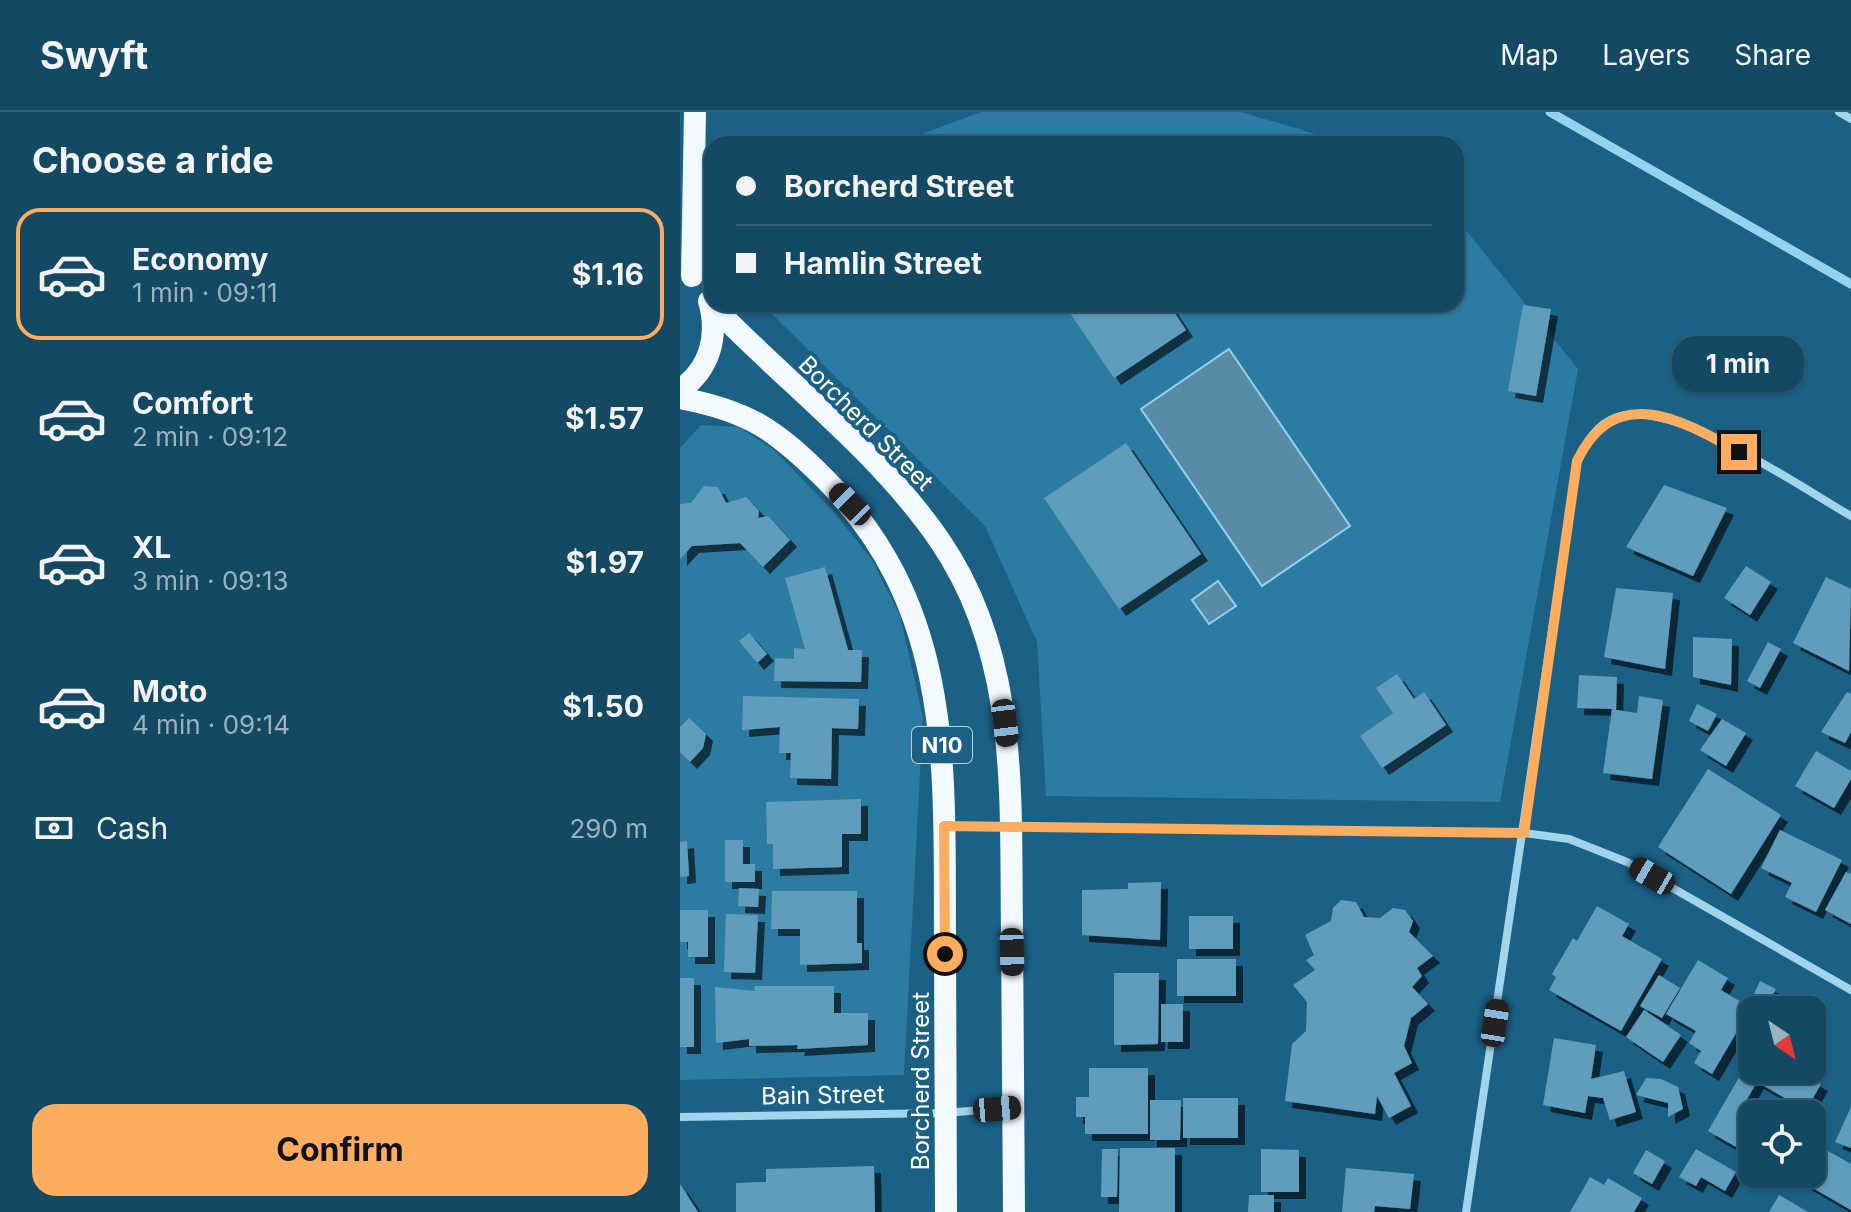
<!DOCTYPE html>
<meta charset="utf-8">
<style>
:root{--surface:#144964;--page:#1d506a;--text:#f1f3f6;--muted:#9db2bf;--line:#336178;--accent:#feac5e}
body{margin:0;font-family:Inter,sans-serif;background:var(--page);color:var(--text);height:100vh;display:flex;flex-direction:column;font-size:30px;white-space:nowrap}
*{box-sizing:border-box;margin:0}
p{font-size:26px;color:var(--muted)}
.icon{flex:none;width:44px;height:44px;fill:none;stroke:currentColor;stroke-width:2;stroke-linecap:round;stroke-linejoin:round}
.map{position:relative;flex:1;overflow:hidden}
.side{display:flex;flex-direction:column;background:var(--surface);width:680px}
.side>*{flex:none}
.banner{position:absolute;left:24px;top:24px;width:760px;height:176px;border-radius:24px;box-shadow:0 2px 6px #0004,0 0 0 2px var(--line);display:grid;align-content:center;height:176px;padding:0 32px;background:var(--surface)}
.needle{width:52px;rotate:145deg}
.fabs{position:absolute;left:1058px;top:884px;display:grid;gap:16px}
.fabs a{display:grid;place-items:center;width:88px;height:88px;border-radius:16px;background:var(--surface);box-shadow:0 2px 6px #0004,0 0 0 2px var(--line);font-size:40px}
.end{position:absolute;width:36px;height:36px;margin:-18px;border:10px solid #feac5e;background:#111;box-shadow:0 0 0 4px #111}
.from{border-radius:50%}
.bubble{position:absolute;height:56px;border-radius:24px;background:var(--surface);box-shadow:0 2px 6px #0004,0 0 0 2px var(--line);font-size:26px;font-weight:700;line-height:56px;text-align:center}
.car{position:absolute;width:24px;height:48px;margin:-24px -12px;border-radius:10px;box-shadow:0 0 6px 2px #0007;background:linear-gradient(#222 24%,#8ab4d8 0 40%,#222 0 76%,#8ab4d8 0 86%,#222 0)}
.banner b{display:flex;align-items:center;gap:28px;height:76px;font-size:30px}
.banner b+b{border-top:2px solid var(--line)}
.banner i{width:20px;height:20px;background:var(--text)}
ul{padding:0;list-style:none}
li{display:flex;align-items:center;gap:24px;height:132px;margin:0 16px 12px;padding:0 16px;border:4px solid transparent;border-radius:24px}
li div{flex:1}
li b{display:block;font-size:30px}
li em{font-style:normal;font-weight:700}
li.on{border-color:var(--accent)}
li>.icon{width:72px;height:72px;stroke-width:1.5}
h2{padding:0 32px;font-size:36px;line-height:96px}
.pay{display:flex;align-items:center;gap:20px;height:88px;padding:0 32px;font-size:30px}
.pay p{margin-inline-start:auto}
.action{display:flex;gap:16px;margin-top:auto;padding:16px 32px}
.action a{flex:1;height:92px;border-radius:24px;background:var(--accent);color:#111;font-size:32px;font-weight:700;line-height:92px;text-align:center}
header{display:flex;align-items:center;gap:48px;box-sizing:border-box;height:112px;padding:0 40px;background:var(--surface);border-bottom:2px solid var(--line)}
header strong{font-size:38px}
nav{display:flex;gap:44px;margin-inline-start:auto;font-size:28px}
main{display:flex;flex:1;min-height:0}
.map>svg:first-child{display:block}
.green{fill:#2b7ba3}
.water{fill:#588ba5;stroke:#95d2ee;stroke-width:2}
.lines{fill:none;stroke-linecap:round;stroke-linejoin:round}
.stream{stroke:#95d2ee;stroke-width:9}
.building{fill:#619dbc;filter:url(#shadow)}
.minor{stroke:#a2d4ec;stroke-width:8}
.trunk{stroke:#f3faff;stroke-width:22}
.route{stroke:#feac5e;stroke-width:10}
.labels{text-anchor:middle;dominant-baseline:central;stroke-width:8;stroke-linejoin:round;paint-order:stroke}
.shield{fill:#1b6186;stroke:#bbd0db;stroke-width:2}
.shield-label{font-size:22px;font-weight:bold;fill:#fff}
.street-label{font-size:24px;fill:#fff;stroke:#1b6186}
</style>
<header>
<strong>Swyft</strong>
<nav><a>Map</a><a>Layers</a><a>Share</a></nav>
</header>
<main>
<section class="side">
<h2>Choose a ride</h2>
<ul>
<li class="on"><svg class="icon" aria-label="car" viewBox="0 0 24 24"><path d="M5 17H2v-5l4-1 3-4h7l3 4 3 1v5h-3M9 17h6M6 11h13"/><circle cx="7" cy="17" r="2"/><circle cx="17" cy="17" r="2"/></svg><div><b>Economy</b><p>1 min · 09:11</p></div><em>$1.16</em></li>
<li><svg class="icon" aria-label="car" viewBox="0 0 24 24"><path d="M5 17H2v-5l4-1 3-4h7l3 4 3 1v5h-3M9 17h6M6 11h13"/><circle cx="7" cy="17" r="2"/><circle cx="17" cy="17" r="2"/></svg><div><b>Comfort</b><p>2 min · 09:12</p></div><em>$1.57</em></li>
<li><svg class="icon" aria-label="car" viewBox="0 0 24 24"><path d="M5 17H2v-5l4-1 3-4h7l3 4 3 1v5h-3M9 17h6M6 11h13"/><circle cx="7" cy="17" r="2"/><circle cx="17" cy="17" r="2"/></svg><div><b>XL</b><p>3 min · 09:13</p></div><em>$1.97</em></li>
<li><svg class="icon" aria-label="car" viewBox="0 0 24 24"><path d="M5 17H2v-5l4-1 3-4h7l3 4 3 1v5h-3M9 17h6M6 11h13"/><circle cx="7" cy="17" r="2"/><circle cx="17" cy="17" r="2"/></svg><div><b>Moto</b><p>4 min · 09:14</p></div><em>$1.50</em></li>
</ul>
<div class="pay"><svg class="icon" aria-label="cash" viewBox="0 0 24 24"><path d="M3 7h18v10H3z"/><circle cx="12" cy="12" r="2"/></svg>Cash<p>290 m</p></div>
<div class="action"><a>Confirm</a></div>
</section>
<div class="map">
<svg width="1171" height="1100" viewBox="0 0 1171 1100">
<defs>
<filter id="shadow"><feDropShadow dx="7" dy="7" stdDeviation="0" flood-color="#0009"/></filter>
</defs>
<rect width="100%" height="100%" fill="#1b6186"/>
<path class="green" d="M301,0h260l108,32h-454z
M776,106l122,151 -78,433 -454,-6 -9,-154 -52,-116 -223,-222h694z
M21,313l38,2 35,23 60,62 38,48 28,56 23,101 -19,358 -224,5v-632z"/>
<path class="water" d="M549,237l121,177 -88,60 -121,-177z
M538,469l18,25 -27,18 -17,-24z"/>
<g class="lines">
<path class="stream" d="M870,0l301,172"/>
</g>
<path class="building" d="M384,192h105l17,26 -72,48z
M843,193l28,4 -15,87 -28,-5z
M446,331l75,111 -82,55 -75,-111z
M984,373l63,23 -34,68 -67,-29z
M24,374l14,1 8,16 20,-6 13,14 -1,7 10,-2 22,24 -27,27 -23,-24 -48,3 -12,13v-55l11,-1z
M1066,454l25,16 -21,33 -26,-17z
M145,455l23,83h14l-1,32 -87,-1 1,-23 19,1v-11l11,1 -20,-71z
M1146,465l25,12 -2,82 -56,-28z
M936,476l57,5 -8,76 -61,-12z
M69,521l18,21 -10,9 -18,-22z
M1013,525l39,2 -1,46 -38,-8z
M1088,530l13,7 -21,39 -13,-7z
M717,562l17,25 10,-7 22,33 -64,43 -22,-32 33,-23 -17,-25z
M899,563l38,2 -1,33 21,3 2,-17 24,4 -11,79 -49,-6 9,-64 -35,-1z
M1167,580l4,2v38l-6,11 -24,-11z
M63,584l116,3 -1,30 -26,-1 -1,51 -41,-1 1,-25h-12l1,-26 -38,3z
M1017,592l20,10 -9,17 -19,-10z
M9,606l17,16 -3,14 -13,14 -10,-10v-25z
M1042,607l24,14 -20,33 -26,-16z
M1136,639l35,20v8l-17,29 -39,-22z
M1028,657l73,46 -50,79 -73,-47z
M181,687v35h-19v33l-69,2v-25h-6l-1,-42z
M1100,718l62,30 -26,52 -31,-15 7,-14 -31,-15z
M45,728h18v24h12v18h-30z
M7,729l2,35 -9,1v-35z
M1166,760l5,2v50l-26,-14z
M481,770l-1,58 -78,-5v-45l46,-1v-6z
M59,776l20,1 -1,18 -20,-1z
M92,779h85v52h5v20l-62,2v-36h-29z
M661,788l15,2 8,15 16,1 13,-10 12,2 8,11 -4,11 24,24 -16,12 5,8 -10,11 16,17 -17,14 -7,28 8,17 -18,10 17,33 -22,12 -12,-22 -2,18 -90,-13 7,-57 14,-13 1,-29 -14,-17 22,-15 -9,-10 8,-5 -9,-20 26,-14 2,-13z
M917,794l32,18 -7,12 40,23 -41,72 -72,-41 7,-13 -4,-3 21,-36 4,3z
M0,798h28v47h-20v-15h-8z
M46,802l32,1 -3,58 -31,-1z
M509,804h44v33h-44z
M497,847h59v37h-59z
M1018,848l30,18 -7,12 30,18 -39,66 -18,-11 7,-12 -12,-8 7,-12 -30,-17z
M434,861h45l-1,71 -44,1z
M979,863l21,13 -18,30 -22,-12z
M0,866h14v69h-14z
M1080,869l16,8 -11,21 -15,-8z
M74,874h80v27h34v32l-71,4 1,-4 -49,1v-7l-33,4 -1,-56 40,4z
M481,892h22v38h-22z
M964,898l37,25 -18,27 -37,-25z
M874,926l42,7 -5,34 33,-8 12,41 -26,8 -7,-22 -15,-2 -3,17 -42,-8z
M409,956h59v66h-63v-17h-9v-20h13z
M1075,958h41l25,14 -15,26 -49,-28 -14,24 14,8h-5v42l-44,-25 33,-57 9,5z
M966,966l15,1 17,8 5,22 -15,8v-14l-32,-8z
M503,986h55v40h-55z
M470,988h31l-1,40h-30z
M1171,995v41l-16,-6z
M1132,1030l39,22v46l-59,-34 20,-2z
M440,1036h55v64h-56z
M422,1037h16l-1,48h-16z
M581,1037l38,1v42h-38z
M1016,1037l40,23 -11,19 -24,-14 -5,9 -17,-9z
M966,1038l19,11 -13,23 -19,-11z
M194,1054l1,46h-139v-29l30,-1v-13z
M666,1056l68,6 -4,35 -35,-3 -1,6h-32z
M910,1065l14,8 4,-7 34,20 -8,14h-64z
M0,1072l18,28h-18z
M569,1083h25v17h-26z
M1099,1083l29,17h-39z"/>
<g class="lines">
<path class="minor" d="M1159,0l12,7
M267,714l577,7 45,6 58,23 224,128
M0,1005l266,-4 67,-6
M786,1100l111,-751c9,-18 19,-37 40,-44 56,-19 183,70 234,99"/>
<path class="trunk" d="M12,164l3,-164
M29,190c75,79 169,148 231,239 80,117 70,257 72,392 1,93 2,186 2,279
M0,278c30,-21 39,-54 29,-89
M0,286c69,13 96,32 145,81 130,130 119,290 120,460 0,91 1,182 1,273"/>
</g>
<g class="lines">
<path class="route" d="M265,842l-1,-128 580,7 53,-372c38,-79 104,-42 162,-9"/>
</g>
<g class="labels">
<rect class="shield" x="232" y="615" width="60" height="36" rx="6"/>
<g class="shield-label">
<text x="262" y="633">N10</text>
</g>
<g class="street-label">
<text transform="translate(186 311) rotate(45)">Borcherd Street</text>
<text transform="translate(240 969) rotate(-90)">Borcherd Street</text>
<text transform="translate(143 983) rotate(-1)">Bain Street</text>
</g>
</g>
</svg>
<div class="fabs">
<a><svg class="needle" viewBox="-14 -14 28 28"><path d="M0-13l5 13h-10z" fill="#e53935"/><path d="M0 13l5-13h-10z" fill="#9db2bf"/></svg></a>
<a><svg class="icon" aria-label="locate" viewBox="0 0 24 24"><circle cx="12" cy="12" r="6"/><path d="M12 2v4M12 18v4M2 12h4M18 12h4"/></svg></a>
</div>
<i class="end from" style="left:265px;top:842px"></i>
<i class="end" style="left:1059px;top:340px"></i>
<div class="bubble" style="left:992px;top:224px;width:132px">1 min</div>
<i class="car" style="left:170px;top:392px;rotate:315deg"></i>
<i class="car" style="left:325px;top:611px;rotate:173deg"></i>
<i class="car" style="left:972px;top:764px;rotate:300deg"></i>
<i class="car" style="left:332px;top:840px;rotate:179deg"></i>
<i class="car" style="left:815px;top:911px;rotate:9deg"></i>
<i class="car" style="left:317px;top:997px;rotate:85deg"></i>
<div class="banner">
<b><i class="from"></i>Borcherd Street</b>
<b><i></i>Hamlin Street</b>
</div>
</div>
</main>
